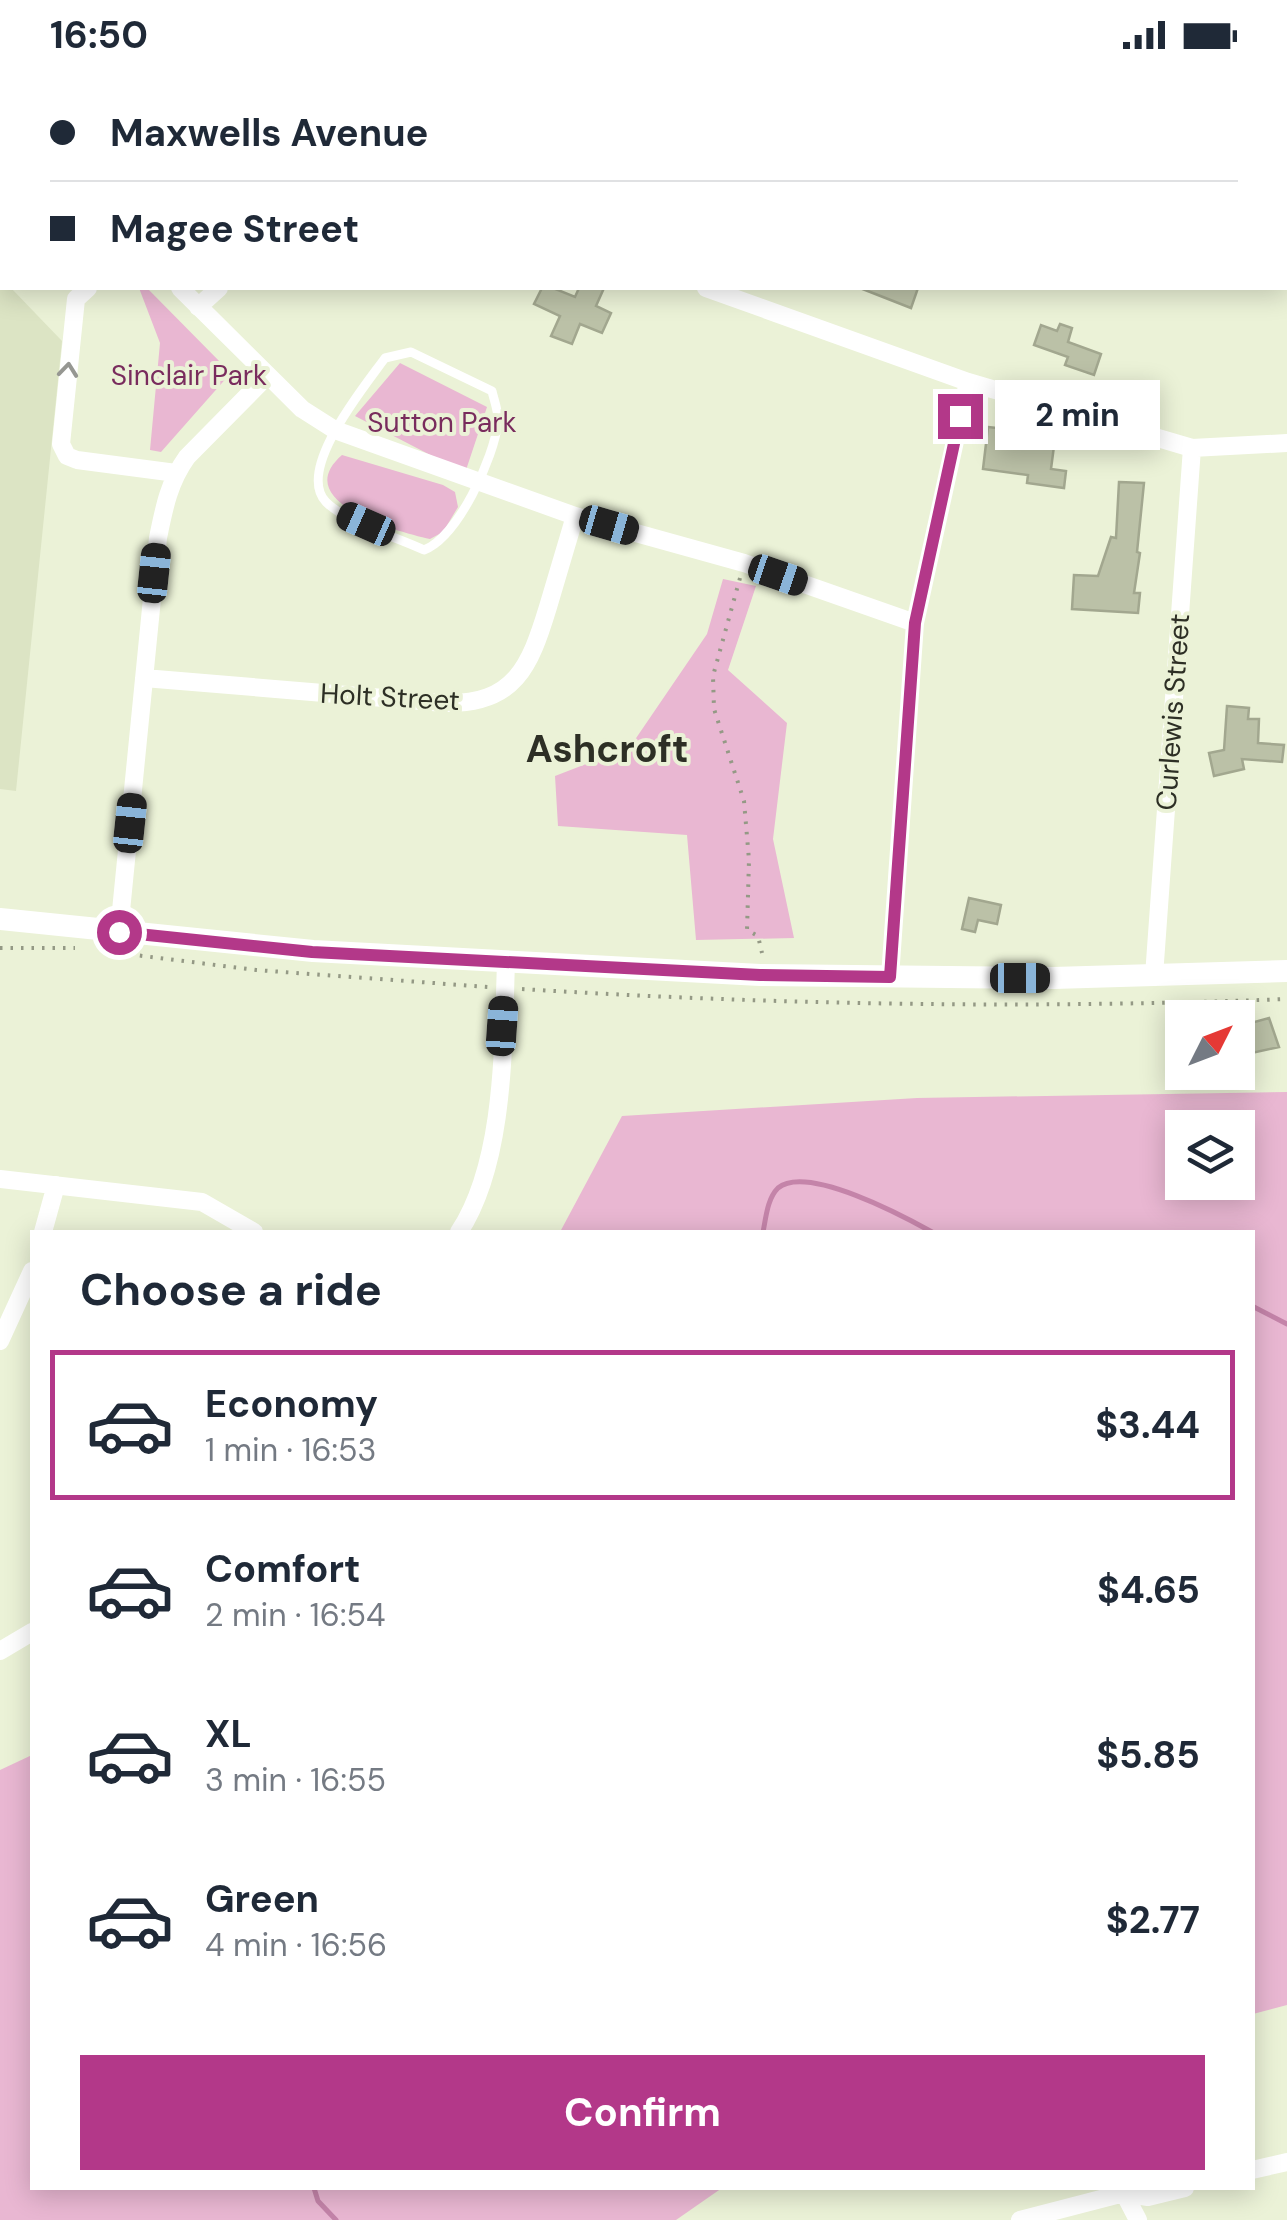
<!DOCTYPE html>
<meta charset="utf-8">
<style>
:root{--surface:#fff;--page:#f2f2f3;--text:#1f2937;--muted:#747a83;--line:#e0e1e3;--accent:#b33889}
body{margin:0;font-family:"DM Sans",sans-serif;background:var(--page);color:var(--text);height:100vh;display:flex;flex-direction:column;font-size:38px;white-space:nowrap}
*{box-sizing:border-box;margin:0}
p{font-size:32px;color:var(--muted)}
.icon{flex:none;width:55px;height:55px;fill:none;stroke:currentColor;stroke-width:2;stroke-linecap:round;stroke-linejoin:round}
.map{position:relative;flex:1;overflow:hidden}
.details{position:absolute;left:30px;top:1160px;width:1225px;height:960px;display:flex;flex-direction:column;background:var(--surface);border-radius:0px;box-shadow:0 5px 25px #0003}
.details>*{flex:none}
.guide{position:absolute;left:0px;top:0px;width:1288px;height:220px;box-shadow:0 5px 25px #0003;display:grid;align-content:center;height:220px;padding:0 50px;background:var(--surface)}
.needle{width:65px;rotate:48deg}
.fabs{position:absolute;left:1165px;top:930px;display:grid;gap:20px}
.fabs a{display:grid;place-items:center;width:90px;height:90px;border-radius:0px;background:var(--surface);box-shadow:0 5px 25px #0003;font-size:50px}
.end{position:absolute;width:45px;height:45px;margin:-22px;border:12px solid #b33889;background:#fff;box-shadow:0 0 0 5px #fff}
.from{border-radius:50%}
.bubble{position:absolute;height:70px;border-radius:0px;background:var(--surface);box-shadow:0 5px 25px #0003;font-size:32px;font-weight:700;line-height:70px;text-align:center}
.car{position:absolute;width:30px;height:60px;margin:-30px -15px;border-radius:12px;box-shadow:0 0 8px 2px #0007;background:linear-gradient(#222 24%,#8ab4d8 0 40%,#222 0 76%,#8ab4d8 0 86%,#222 0)}
.guide b{display:flex;align-items:center;gap:35px;height:95px;font-size:38px}
.guide b+b{border-top:2px solid var(--line)}
.guide i{width:25px;height:25px;background:var(--text)}
ul{padding:0;list-style:none}
li{display:flex;align-items:center;gap:30px;height:150px;margin:0 20px 15px;padding:0 30px;border:5px solid transparent;border-radius:0px}
li div{flex:1}
li b{display:block;font-size:38px}
li em{font-style:normal;font-weight:700}
li.active{border-color:var(--accent)}
li>.icon{width:90px;height:90px;stroke-width:1.5}
h2{padding:0 50px;font-size:45px;line-height:120px}
.cta{display:flex;gap:20px;margin-top:auto;padding:20px 50px}
.cta a{flex:1;height:115px;border-radius:0px;background:var(--accent);color:#fff;font-size:40px;font-weight:700;line-height:115px;text-align:center}
.status{display:flex;justify-content:space-between;align-items:center;height:70px;padding:0 50px;background:var(--surface);direction:ltr}
.status svg{height:28px;fill:currentColor}
.map>svg:first-child{display:block}
.built{fill:#dce4c4}
.green{fill:#e9b7d2;fill-rule:evenodd}
.lines{fill:none;stroke-linecap:round;stroke-linejoin:round}
.stream{stroke:#c484a9;stroke-width:5}
.building{fill:#bbc1a7;stroke:#a2a78f;stroke-width:2.5}
.path{stroke:#949985;stroke-width:4;stroke-dasharray:2.5 8;stroke-linecap:butt}
.service{stroke:#fff;stroke-width:9}
.minor{stroke:#fff;stroke-width:18}
.tertiary{stroke:#fff;stroke-width:22}
.oneway{stroke:#969792}
.route{stroke:#b33889;stroke-width:12}
.labels{text-anchor:middle;dominant-baseline:central;stroke-width:8;stroke-linejoin:round;paint-order:stroke}
.park-label{font-size:28px;fill:#792c5d;stroke:#ebf2d7}
.street-label{font-size:28px;fill:#2d2f25;stroke:#ebf2d7}
.district-label{font-size:38px;font-weight:bold;fill:#2d2f25;stroke:#ebf2d7}
</style>
<div class="status"><b>16:50</b><svg viewBox="0 0 49 12"><path d="M0 12V9h3v3zM5 12V6h3v6zM10 12V3h3v9zM15 12V0h3v12zM26 1h20v11H26zM47 4h2v5h-2z"/></svg></div>
<div class="map">
<svg width="1287" height="2150" viewBox="0 0 1287 2150">
<rect width="100%" height="100%" fill="#ebf2d7"/>
<path class="built" d="M0,206l2,12h9l51,53 -46,450 -16,-2z"/>
<path class="green" d="M139,218h8l78,79 4,8 -68,77 -11,-2 10,-107z
M400,293l87,44 -22,66 -110,-57z
M342,385l101,30 12,7 3,15 -15,25 -13,7c-32,-7 -142,-37 -88,-84z
M723,509l33,7 -28,84 59,53 -14,116 21,99 -98,2 -9,-105 -129,-9 -3,-50 75,-29 77,-113z
M1287,1022v913l-34,9 -1,-782h-692l62,-116 295,-18zM1182,1058h56v54h-56z
M32,1685v433h690l-46,32h-676v-450z"/>
<g class="lines">
<path class="stream" d="M763,1162c3,-14 4,-33 15,-44 29,-24 127,29 154,44
M1252,1236l35,18
M314,2118l4,13 18,19"/>
</g>
<path class="building" d="M542,218h11l22,9 4,-9h25l-8,18 15,7 -9,20 -22,-9 -8,20 -21,-8 9,-20 -26,-12z
M860,218h58l-7,20z
M1060,254l12,4 -4,14 33,12 -7,21 -29,-10 3,-8 -34,-12 7,-20 16,6z
M988,357l18,2 -1,6 24,3v5l25,3 -3,23 15,2 -2,17 -37,-5 1,-8 -45,-6z
M1119,412l25,1 -7,69 3,1 -6,40h6l-2,20 -66,-4 2,-34 24,1 13,-39 5,1z
M1227,636l22,2 -1,11h11l-1,24 26,2 -2,17 -40,-3 2,10 -30,7 -5,-23 15,-3z
M969,828l32,7 -4,19 -19,-4 -3,12 -13,-3z
M1269,948l10,29 -41,9v-23l12,-1 -3,-8z"/>
<g class="lines">
<path class="path" d="M740,508l-27,98 1,33 30,92 5,59 -2,70 11,6 4,17
M0,878h75
M119,883l137,17 232,17
M522,919c255,16 510,20 765,10"/>
<path class="service" d="M411,282l81,39c2,9 7,22 6,31 -4,36 -40,115 -74,128 -27,-13 -77,-27 -98,-48 -31,-32 39,-116 59,-144z"/>
<path class="minor" d="M857,0l7,2
M1230,0l1,2
M382,2l1,-2
M887,2l1,-2
M0,29l2,3
M1285,159l2,5
M88,218l-12,11 -15,145 6,12 10,4 99,13
M180,218l122,121 33,21 240,86 169,47 171,60
M706,218l262,94 224,66 95,-5
M198,237l21,-19
M144,608l300,25c71,2 86,-37 104,-96 9,-31 18,-61 27,-91
M119,861l39,-393c6,-30 11,-56 29,-81l80,-81
M1154,906l38,-528
M890,907l25,-354 53,-241
M0,1109l202,23 52,30
M43,1162l13,-47
M459,1162c46,-70 44,-186 47,-270
M0,1271l32,-70
M0,1581l32,-19
M1252,2100l35,-8
M1124,2123l14,27
M1020,2150l104,-27 24,4 37,-9"/>
<path class="tertiary" d="M0,849l313,32 447,24 293,3 234,-7"/>
</g>
<defs><path id="oneway-chevron" d="M-2-3.5L2.5 0L-2 3.5" fill="none" stroke-width="1.6" stroke-linecap="round" stroke-linejoin="round" transform="scale(2.5)"/></defs>
<use class="oneway" href="#oneway-chevron" transform="translate(68 300) rotate(-84)"/>
<g class="lines">
<path class="route" d="M119,862l193,20 448,23 130,2 25,-354 45,-207"/>
</g>
<g class="labels">
<g class="park-label">
<text x="189" y="305">Sinclair Park</text>
<text x="442" y="352">Sutton Park</text>
</g>
<g class="street-label">
<text transform="translate(390 627) rotate(3)">Holt Street</text>
<text transform="translate(1173 642) rotate(-86)">Curlewis Street</text>
</g>
<g class="district-label">
<text x="607" y="679">Ashcroft</text>
</g>
</g>
</svg>
<div class="fabs">
<a><svg class="needle" viewBox="-14 -14 28 28"><path d="M0-13l5 13h-10z" fill="#e53935"/><path d="M0 13l5-13h-10z" fill="#747a83"/></svg></a>
<a><svg class="icon" aria-label="layers" viewBox="0 0 24 24"><path d="M12 4l9 5-9 5-9-5zM3 14l9 5 9-5"/></svg></a>
</div>
<i class="end from" style="left:119px;top:862px"></i>
<i class="end" style="left:960px;top:346px"></i>
<div class="bubble" style="left:995px;top:310px;width:165px">2 min</div>
<i class="car" style="left:366px;top:454px;rotate:294deg"></i>
<i class="car" style="left:609px;top:455px;rotate:106deg"></i>
<i class="car" style="left:154px;top:503px;rotate:6deg"></i>
<i class="car" style="left:778px;top:505px;rotate:109deg"></i>
<i class="car" style="left:130px;top:753px;rotate:6deg"></i>
<i class="car" style="left:1020px;top:908px;rotate:90deg"></i>
<i class="car" style="left:502px;top:956px;rotate:4deg"></i>
<div class="guide">
<b><i class="from"></i>Maxwells Avenue</b>
<b><i></i>Magee Street</b>
</div>
<section class="details">
<h2>Choose a ride</h2>
<ul>
<li class="active"><svg class="icon" aria-label="car" viewBox="0 0 24 24"><path d="M5 17H2v-5l4-1 3-4h7l3 4 3 1v5h-3M9 17h6M6 11h13"/><circle cx="7" cy="17" r="2"/><circle cx="17" cy="17" r="2"/></svg><div><b>Economy</b><p>1 min · 16:53</p></div><em>$3.44</em></li>
<li><svg class="icon" aria-label="car" viewBox="0 0 24 24"><path d="M5 17H2v-5l4-1 3-4h7l3 4 3 1v5h-3M9 17h6M6 11h13"/><circle cx="7" cy="17" r="2"/><circle cx="17" cy="17" r="2"/></svg><div><b>Comfort</b><p>2 min · 16:54</p></div><em>$4.65</em></li>
<li><svg class="icon" aria-label="car" viewBox="0 0 24 24"><path d="M5 17H2v-5l4-1 3-4h7l3 4 3 1v5h-3M9 17h6M6 11h13"/><circle cx="7" cy="17" r="2"/><circle cx="17" cy="17" r="2"/></svg><div><b>XL</b><p>3 min · 16:55</p></div><em>$5.85</em></li>
<li><svg class="icon" aria-label="car" viewBox="0 0 24 24"><path d="M5 17H2v-5l4-1 3-4h7l3 4 3 1v5h-3M9 17h6M6 11h13"/><circle cx="7" cy="17" r="2"/><circle cx="17" cy="17" r="2"/></svg><div><b>Green</b><p>4 min · 16:56</p></div><em>$2.77</em></li>
</ul>
<div class="cta"><a>Confirm</a></div>
</section>
</div>
